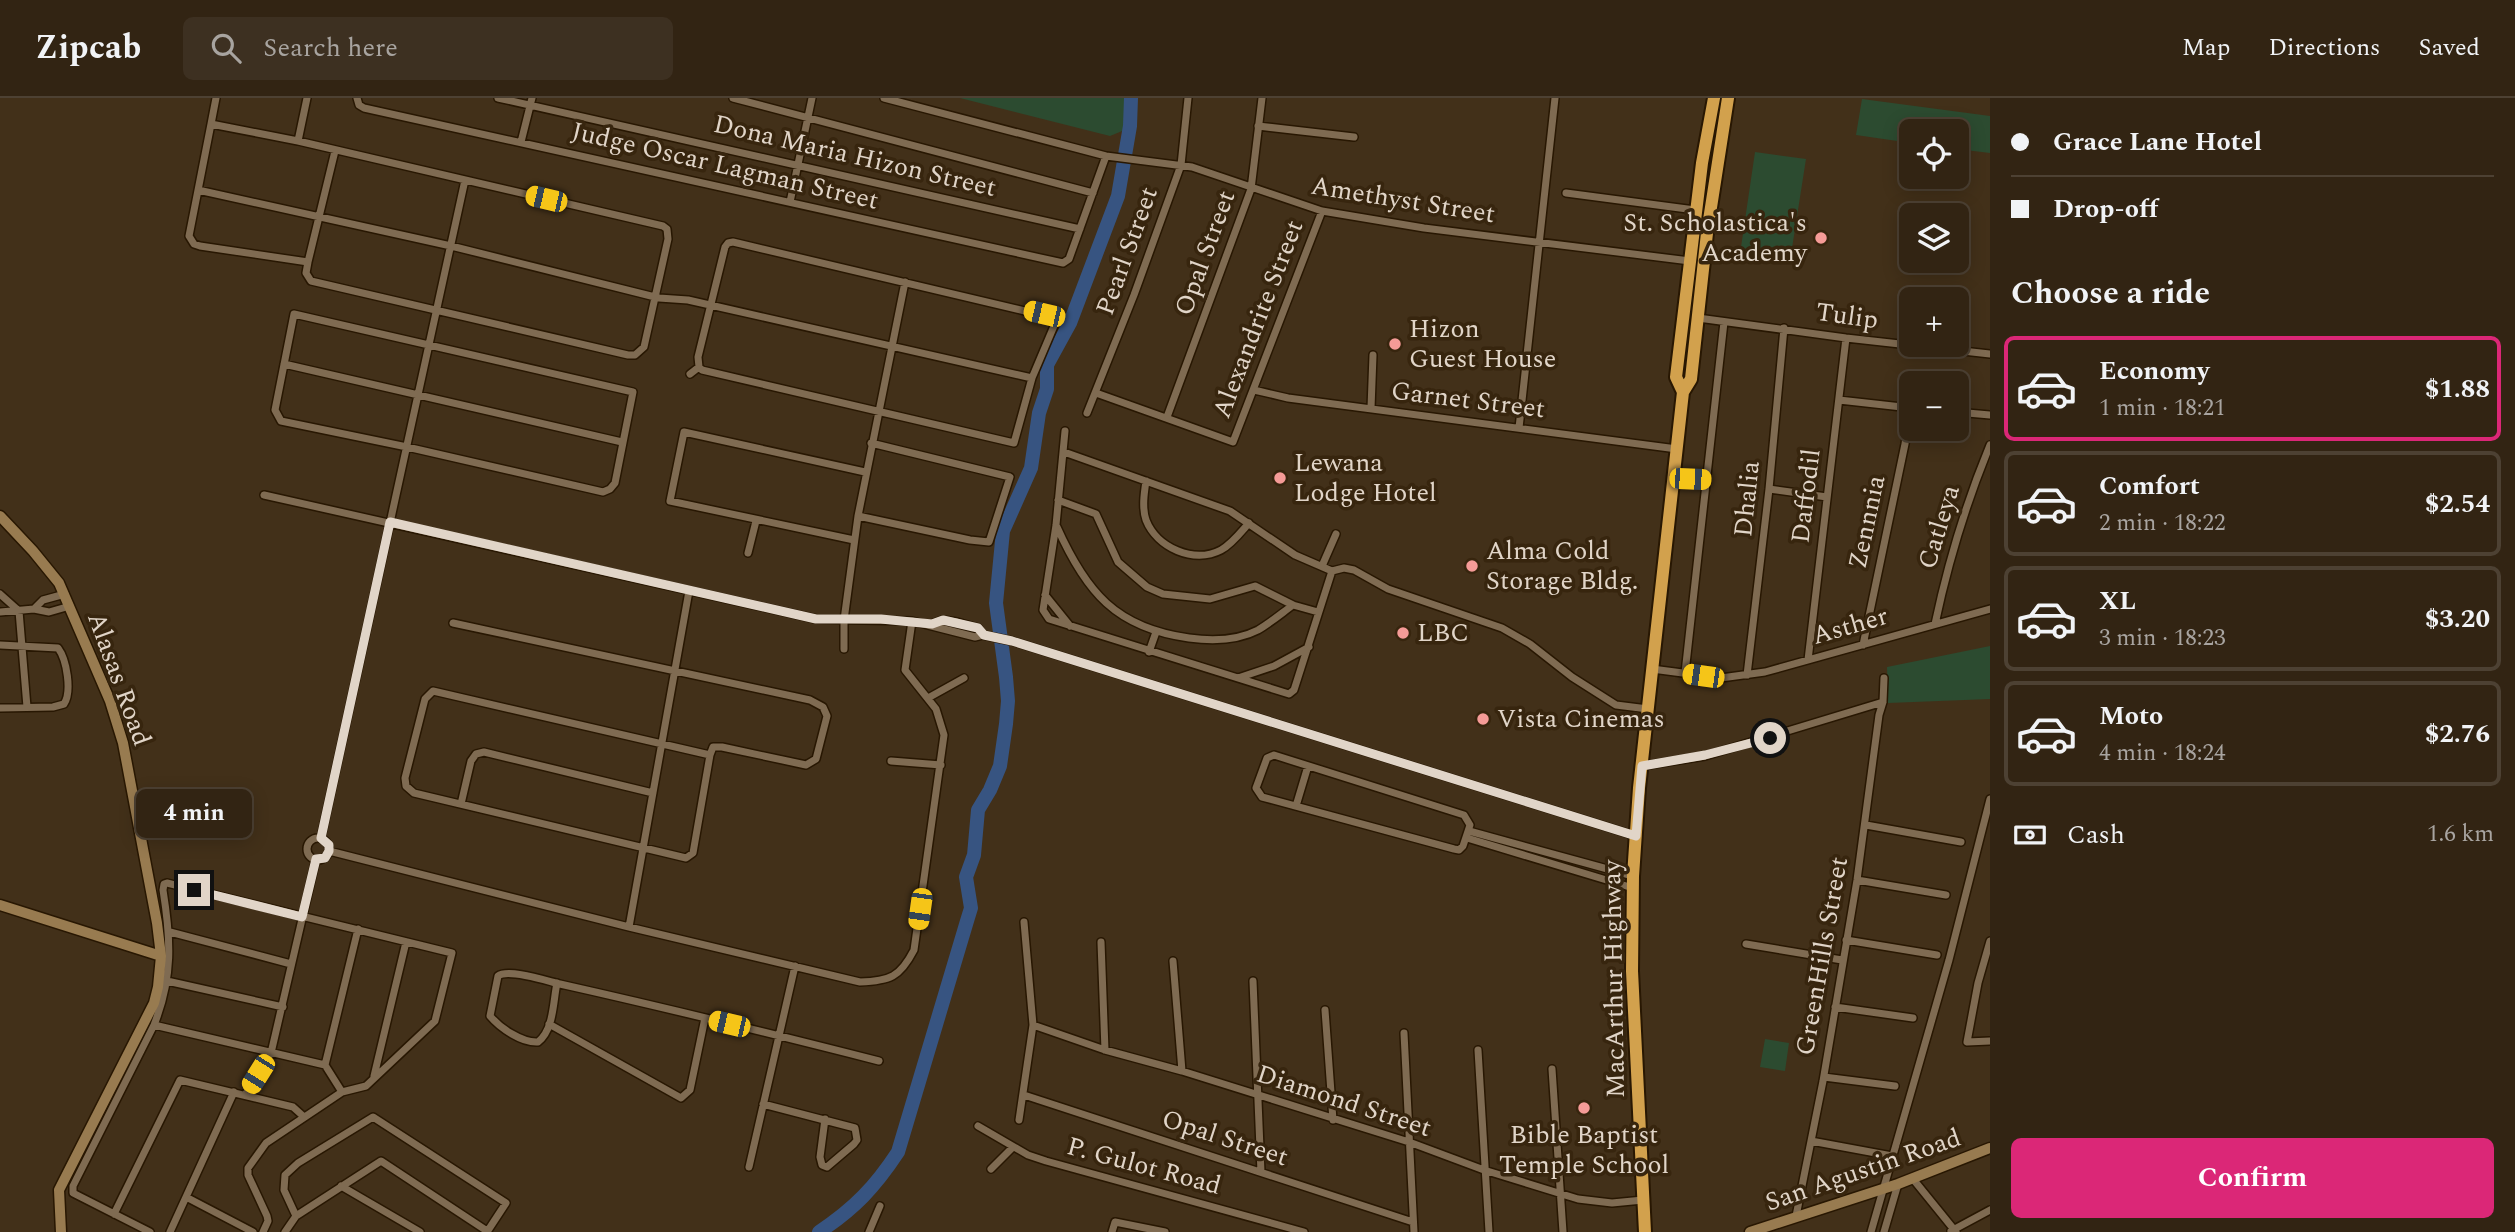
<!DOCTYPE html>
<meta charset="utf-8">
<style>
:root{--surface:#322413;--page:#3d3021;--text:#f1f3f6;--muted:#a8a4a0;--line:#4d4133;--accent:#db2777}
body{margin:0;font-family:Spectral,serif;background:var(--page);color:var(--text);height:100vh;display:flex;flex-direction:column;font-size:26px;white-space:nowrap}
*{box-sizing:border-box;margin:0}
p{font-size:23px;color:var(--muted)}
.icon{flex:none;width:38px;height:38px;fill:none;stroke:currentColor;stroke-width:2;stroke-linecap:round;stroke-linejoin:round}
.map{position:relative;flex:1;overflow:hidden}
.details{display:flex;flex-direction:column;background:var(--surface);width:525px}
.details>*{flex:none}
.hud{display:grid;align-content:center;height:154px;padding:0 21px;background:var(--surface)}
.buttons{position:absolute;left:1899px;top:21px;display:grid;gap:14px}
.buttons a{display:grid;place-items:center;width:70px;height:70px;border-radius:10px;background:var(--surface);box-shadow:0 4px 18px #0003,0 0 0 2px var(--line);font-size:35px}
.end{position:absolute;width:32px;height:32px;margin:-16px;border:9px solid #e1d5c8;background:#111;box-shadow:0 0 0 4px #111}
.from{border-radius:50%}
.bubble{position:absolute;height:49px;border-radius:10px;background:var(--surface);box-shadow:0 4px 18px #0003,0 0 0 2px var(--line);font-size:23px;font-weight:700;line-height:49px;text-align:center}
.car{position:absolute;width:21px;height:42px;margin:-21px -10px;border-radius:9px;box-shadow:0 0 5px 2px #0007;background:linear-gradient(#f5c518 24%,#345 0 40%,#f5c518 0 76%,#345 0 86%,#f5c518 0)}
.hud b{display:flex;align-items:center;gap:24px;height:66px;font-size:26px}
.hud b+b{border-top:2px solid var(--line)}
.hud i{width:18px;height:18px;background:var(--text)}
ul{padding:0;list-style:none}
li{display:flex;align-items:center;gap:21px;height:105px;margin:0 14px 10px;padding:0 7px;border:4px solid var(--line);border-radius:10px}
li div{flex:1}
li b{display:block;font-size:26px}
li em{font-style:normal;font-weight:700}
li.on{border-color:var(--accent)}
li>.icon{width:63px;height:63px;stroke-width:1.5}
h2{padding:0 21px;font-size:32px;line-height:84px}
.pay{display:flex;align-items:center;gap:18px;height:77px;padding:0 21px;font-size:26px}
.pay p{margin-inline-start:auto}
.action{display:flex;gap:14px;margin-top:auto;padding:14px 21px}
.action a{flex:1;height:80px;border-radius:10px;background:var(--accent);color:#fff;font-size:28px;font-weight:700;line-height:80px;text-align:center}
header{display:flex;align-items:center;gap:42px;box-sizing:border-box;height:98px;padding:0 35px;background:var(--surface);border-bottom:2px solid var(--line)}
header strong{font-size:33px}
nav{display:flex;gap:38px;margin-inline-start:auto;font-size:24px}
.search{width:490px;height:63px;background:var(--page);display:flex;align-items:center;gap:18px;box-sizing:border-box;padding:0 24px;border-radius:10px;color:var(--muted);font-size:26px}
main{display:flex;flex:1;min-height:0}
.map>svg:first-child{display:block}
.green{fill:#2c4b30}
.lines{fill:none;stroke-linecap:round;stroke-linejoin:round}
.river{stroke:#375481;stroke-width:14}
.street-casing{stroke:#281702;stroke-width:10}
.secondary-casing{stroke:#281702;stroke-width:13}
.highway-casing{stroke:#281702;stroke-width:16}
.street{stroke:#7f6b52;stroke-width:7}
.secondary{stroke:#987b50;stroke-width:10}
.highway{stroke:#d2a14d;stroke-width:12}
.route{stroke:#e1d5c8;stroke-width:9}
.poi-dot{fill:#f59b97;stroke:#37250e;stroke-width:2.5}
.labels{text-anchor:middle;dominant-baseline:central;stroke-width:7;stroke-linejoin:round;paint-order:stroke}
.street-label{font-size:26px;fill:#e1d5c8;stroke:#37250e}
.poi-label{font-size:26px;fill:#e1d5c8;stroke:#37250e;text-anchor:start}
</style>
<header>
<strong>Zipcab</strong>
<div class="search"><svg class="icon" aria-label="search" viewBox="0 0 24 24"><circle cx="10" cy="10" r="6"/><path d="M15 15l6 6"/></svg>Search here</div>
<nav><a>Map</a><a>Directions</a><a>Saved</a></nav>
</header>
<main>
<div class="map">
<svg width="1990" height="1134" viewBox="0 0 1990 1134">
<rect width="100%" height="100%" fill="#423019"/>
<path class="green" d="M960,0h168l-1,31 -17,7z
M1862,1l128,17v37l-33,-4 -1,-18h-45v12l-55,-8z
M1755,54l51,7 -16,102 -50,-7z
M1990,548v53l-102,4 -1,-36z
M1765,941l24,4 -4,28 -25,-4z"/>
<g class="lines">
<path class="river" d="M819,1134c35,-23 56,-45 79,-80l69,-231 4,-13 -5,-31 8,-22 4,-45 12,-20 10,-24 6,-42 2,-23 -2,-24 -10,-74 7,-72 28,-63 8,-55 8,-24v-24l23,-42 48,-127 12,-70 1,-28"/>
<g class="street-casing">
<path id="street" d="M357,0l2,7 5,3 699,155 6,-4 37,-103
M498,0l582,131
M733,0l360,95
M884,0l222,58 86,11 130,44 102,17 266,33
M211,26l5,-26
M1258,28l96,11
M298,43l9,-43
M521,44l11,-44
M198,92l253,56 208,52 29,2 344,78
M1566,95l129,17
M790,104l22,-104
M733,144l317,75 4,9 -22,52 -18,65 -312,-73 -3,-3 -1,-10 27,-110 3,-4z
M308,164l-108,-16 -6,-2 -5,-8 22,-112 87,17 365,85 4,3 1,10 -24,108 -9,8h-7l-317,-74 -5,-8 2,-11 27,-111
M294,216l339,78 -18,91 -5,6 -7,3 -196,-45 -126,-26 -6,-11z
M1698,220l148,20 144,16
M284,266l338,78
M690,276l9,-7
M1254,292l34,8 389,51
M1096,295l137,49 89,-231
M1839,302l72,8
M1371,310l2,-53
M1956,314l34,3
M1087,315l47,-118 47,-130 7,-67
M1167,319l84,-228 11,-91
M1519,330l36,-330
M1065,333l-9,94 -13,85 6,9 240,75 5,-4 38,-119
M1064,354l166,59 65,44 37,16 12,-3 10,2 34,19 114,39 28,16 42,33 44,28 32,4
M1674,380l33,2
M1146,383c-2,13 -4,27 0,39 11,28 48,44 75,30 11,-6 20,-18 28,-27
M1769,391l58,8
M264,397l552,124 96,2 63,16 8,-2
M1058,402l38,14 22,48 29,25 16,7 47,5 45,-13 38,19 25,7
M858,418l112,24 19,2 21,-65 -139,-34
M1057,429c29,65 59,101 132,111 23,3 48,3 69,-8 12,-7 24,-17 35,-25
M854,442l-184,-39 14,-69 181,40
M748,455l8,-32
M1322,468l14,-32
M0,496l19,17 8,96
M1045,497l25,31
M34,511l9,-9 22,-6
M0,514l34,-3 15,3 21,-6
M453,525l357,77 13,7 4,9 -11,43 -10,6 -84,-18h-9l-3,8 -17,98 -7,5 -272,-65 -8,-7 -1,-8 20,-79 8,-8 277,64
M932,526l11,-4 14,2 21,6 5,7 29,6 624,195
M1935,526c13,-61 31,-121 55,-179
M0,547l58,3c9,12 14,44 6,56l-11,3 -53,1
M1863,547l42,-201 5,-36
M844,551v-29l14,-104 47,-234
M1149,554l7,-20
M1808,562l38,-322
M1652,571l69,9 44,-6 225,-63
M1685,575l39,-351
M1747,577l22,-186 15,-161
M1238,580l36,-12 35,-19
M928,600l36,-20
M1274,657l190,60 6,10 -7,21 -4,4 -5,-1 -192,-52 -6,-9 11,-30z
M891,663l50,4
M1642,668l63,-10 178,-54
M461,706l10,-43 5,-7 8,-2 169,41
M1296,708l12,-40
M1866,727l95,17
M1469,733l164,45
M321,740l144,-658
M1467,740l166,50
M307 751a11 11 0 1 1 22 0a11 11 0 1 1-22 0Z
M329,753l300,76 231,55c30,-1 40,-5 54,-32l30,-215 -8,-26 -31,-39 7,-49
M1857,782l89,15
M629,829l60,-336
M170,834l121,32
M1846,842l91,15
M1990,843l-12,42 -11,59 23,-1
M1101,844l4,108
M1746,846l96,16
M1173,863l9,110
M167,883l116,26
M1253,883l8,191
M557,885c-4,18 -3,47 -19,59 -16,1 -38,-14 -48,-26l8,-40c10,-8 49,5 62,8 107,24 213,50 319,77
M1835,909l78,11
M1325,912l8,110
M549,926l132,74 9,-8 15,-72
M154,927l171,40
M1033,927l72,25 77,21 227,71 75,28 94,29 34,4 31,-3
M1404,935l10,199
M1478,952l11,182
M1552,971l11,163
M374,978l32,-134
M1824,979l71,9
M342,994l-17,-27 33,-136
M245,997l26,-42 45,-194
M1024,997l389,127
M763,1006l92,24 2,12 -3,4 -27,23 -5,-2 -2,-8 5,-38
M1019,1022l14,-95 -9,-103
M978,1028l50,29 18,6 258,71
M1811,1043l81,15
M749,1069l46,-201
M991,1071l22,-22
M1913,1081l43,53
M341,1088l79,46
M186,1099l67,35
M114,1116l66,-134 113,27 10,9
M296,1118l-12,-26 1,-15 13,-12 75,-46 133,86 -19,29
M1796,1118l27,-135 34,-201 22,-165 4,-13 1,-24
M1951,1133l39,-21
M150,1134l-77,-39v-7l81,-161c19,-48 17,-85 9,-135l1,-6 3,-1 285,70 -17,68 -69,65 -24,6 -76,51 -18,25v7l19,41 1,5 -5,11
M170,1134l64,-140
M285,1134l11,-16 85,-55 106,70
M869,1134l11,-26
M1112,1134l3,-10 50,10
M1871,1134l78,-272 41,-161
M1884,1134l14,-48"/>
</g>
<g class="secondary-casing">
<path id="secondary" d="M0,418l33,35 26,32 51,118 13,42 34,180 4,33 -3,31 -4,16 -95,187 2,42
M0,807l161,51
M1750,1134l148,-48 92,-36"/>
</g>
<g class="highway-casing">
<path id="highway" d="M1683,294l-7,-15 26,-214 12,-65
M1645,1134l-13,-261 1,-95 6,-88 44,-396 8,-13 16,-146 21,-135"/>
</g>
<use href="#street" class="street"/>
<use href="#secondary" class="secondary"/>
<use href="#highway" class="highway"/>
</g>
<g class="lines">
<path class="route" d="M194,792l108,27 14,-58 9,-1 4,-7v-6l-8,-7 69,-316 426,97h65l51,5 11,-4 35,8 6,7 28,6 624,195 6,-70 63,-11 65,-17"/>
</g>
<g class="poi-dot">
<circle cx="1821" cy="140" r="7"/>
<circle cx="1395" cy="246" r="7"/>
<circle cx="1280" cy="380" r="7"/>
<circle cx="1472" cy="468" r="7"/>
<circle cx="1403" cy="535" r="7"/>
<circle cx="1483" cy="621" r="7"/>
<circle cx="1584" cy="1010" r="7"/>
</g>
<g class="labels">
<g class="street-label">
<text transform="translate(855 58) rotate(13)">Dona Maria Hizon Street</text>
<text transform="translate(725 68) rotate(13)">Judge Oscar Lagman Street</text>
<text transform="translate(1403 102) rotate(9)">Amethyst Street</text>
<text transform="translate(1127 153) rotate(-70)">Pearl Street</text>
<text transform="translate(1205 155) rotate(-70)">Opal Street</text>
<text transform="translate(1847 218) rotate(8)">Tulip</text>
<text transform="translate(1258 221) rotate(-69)">Alexandrite Street</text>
<text transform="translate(1468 302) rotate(7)">Garnet Street</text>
<text transform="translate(1806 398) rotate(-83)">Daffodil</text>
<text transform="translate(1747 401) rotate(-84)">Dhalia</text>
<text transform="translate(1867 424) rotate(-78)">Zennnia</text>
<text transform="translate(1939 429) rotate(-73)">Catleya</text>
<text transform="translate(1850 528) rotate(-16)">Asther</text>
<text transform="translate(119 581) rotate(70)">Alasas Road</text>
<text transform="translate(1822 858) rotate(-80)">GreenHills Street</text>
<text transform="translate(1614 881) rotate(-91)">MacArthur Highway</text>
<text transform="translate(1344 1003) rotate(18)">Diamond Street</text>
<text transform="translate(1225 1040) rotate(18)">Opal Street</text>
<text transform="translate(1144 1068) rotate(15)">P. Gulot Road</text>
<text transform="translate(1863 1072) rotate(-19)">San Agustin Road</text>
</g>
<g class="poi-label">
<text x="1807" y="125" text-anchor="end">St. Scholastica's<tspan x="1807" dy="30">Academy</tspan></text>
<text x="1409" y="231">Hizon<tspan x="1409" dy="30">Guest House</tspan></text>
<text x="1294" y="365">Lewana<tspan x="1294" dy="30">Lodge Hotel</tspan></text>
<text x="1486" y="453">Alma Cold<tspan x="1486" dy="30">Storage Bldg.</tspan></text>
<text x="1417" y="535">LBC</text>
<text x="1497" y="621">Vista Cinemas</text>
<text x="1584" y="1037" text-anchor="middle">Bible Baptist<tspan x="1584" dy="30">Temple School</tspan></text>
</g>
</g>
</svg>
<div class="buttons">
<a><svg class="icon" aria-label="locate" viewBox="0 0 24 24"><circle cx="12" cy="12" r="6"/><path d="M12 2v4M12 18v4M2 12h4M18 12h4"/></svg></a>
<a><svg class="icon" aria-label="layers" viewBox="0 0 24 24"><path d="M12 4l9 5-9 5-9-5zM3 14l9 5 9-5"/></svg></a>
<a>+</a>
<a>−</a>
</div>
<i class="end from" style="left:1770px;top:640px"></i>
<i class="end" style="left:194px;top:792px"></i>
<div class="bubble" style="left:136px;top:691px;width:116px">4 min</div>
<i class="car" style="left:546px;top:101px;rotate:283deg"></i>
<i class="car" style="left:1044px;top:216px;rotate:283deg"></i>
<i class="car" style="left:1690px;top:381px;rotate:92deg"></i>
<i class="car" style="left:1703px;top:578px;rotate:278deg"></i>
<i class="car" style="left:920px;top:811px;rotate:188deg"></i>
<i class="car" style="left:729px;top:926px;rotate:283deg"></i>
<i class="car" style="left:258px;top:976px;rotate:212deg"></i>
</div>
<section class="details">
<div class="hud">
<b><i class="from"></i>Grace Lane Hotel</b>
<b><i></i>Drop-off</b>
</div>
<h2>Choose a ride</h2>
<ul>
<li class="on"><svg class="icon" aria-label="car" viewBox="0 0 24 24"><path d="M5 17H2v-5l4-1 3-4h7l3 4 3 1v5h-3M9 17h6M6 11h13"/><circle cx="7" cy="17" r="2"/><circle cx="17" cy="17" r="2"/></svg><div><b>Economy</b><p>1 min · 18:21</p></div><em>$1.88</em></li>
<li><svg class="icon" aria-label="car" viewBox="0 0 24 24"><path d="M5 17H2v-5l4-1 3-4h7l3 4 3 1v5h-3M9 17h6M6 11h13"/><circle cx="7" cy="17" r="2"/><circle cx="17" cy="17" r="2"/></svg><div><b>Comfort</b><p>2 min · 18:22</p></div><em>$2.54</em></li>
<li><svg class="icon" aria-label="car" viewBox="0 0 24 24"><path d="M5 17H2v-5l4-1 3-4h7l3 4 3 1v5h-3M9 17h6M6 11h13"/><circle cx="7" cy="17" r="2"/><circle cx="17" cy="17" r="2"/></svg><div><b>XL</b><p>3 min · 18:23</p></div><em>$3.20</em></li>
<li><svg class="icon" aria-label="car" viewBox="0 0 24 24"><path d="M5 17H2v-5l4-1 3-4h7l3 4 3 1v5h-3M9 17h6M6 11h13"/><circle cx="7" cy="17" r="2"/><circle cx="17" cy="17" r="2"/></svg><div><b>Moto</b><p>4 min · 18:24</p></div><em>$2.76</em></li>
</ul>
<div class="pay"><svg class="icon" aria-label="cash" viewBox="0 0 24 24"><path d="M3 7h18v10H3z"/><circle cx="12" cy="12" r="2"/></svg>Cash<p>1.6 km</p></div>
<div class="action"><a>Confirm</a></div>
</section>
</main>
